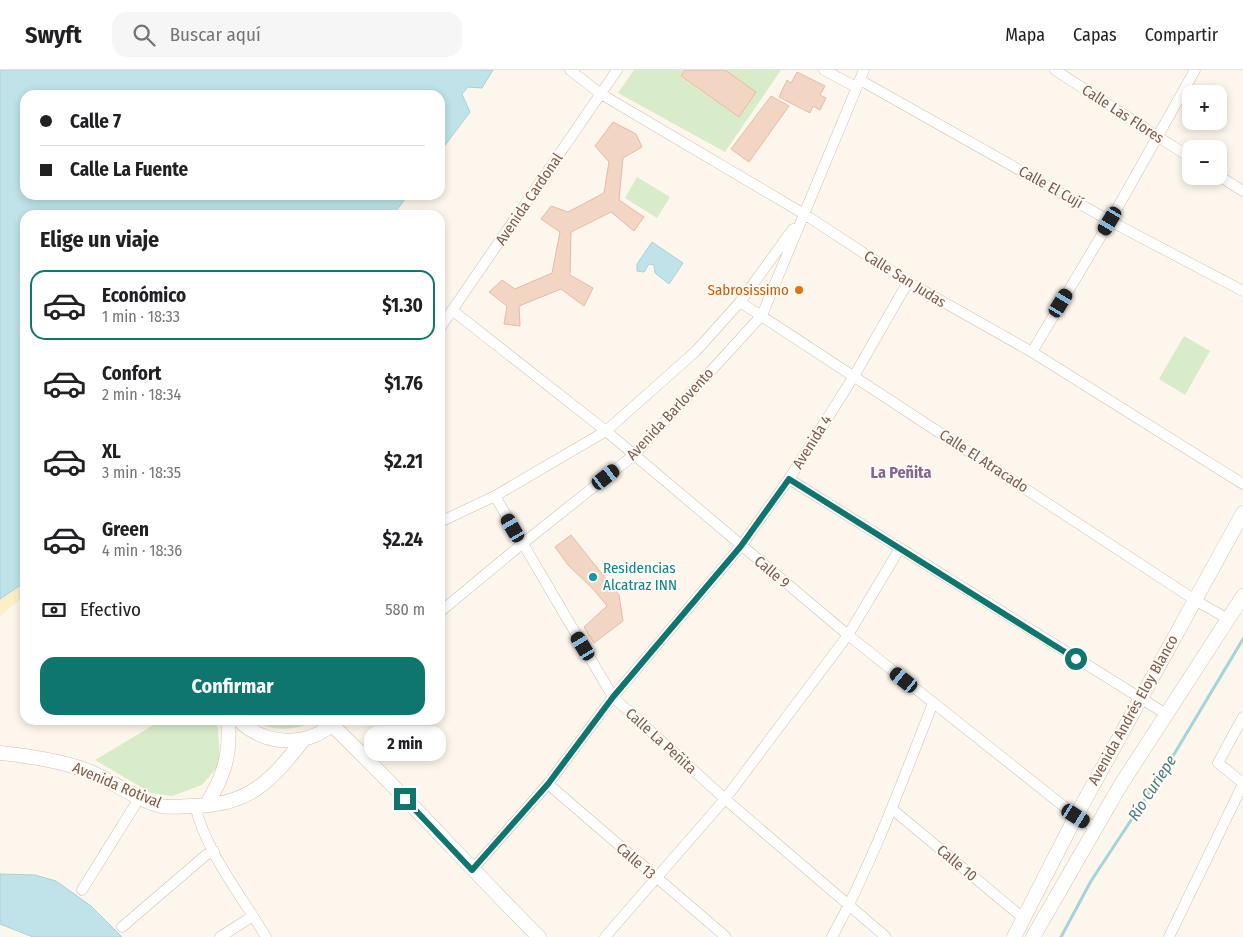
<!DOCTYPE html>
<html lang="es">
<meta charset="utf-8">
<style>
:root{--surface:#fff;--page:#f6f6f6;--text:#202124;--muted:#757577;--line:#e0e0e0;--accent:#0f766e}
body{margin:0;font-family:"Fira Sans Condensed",sans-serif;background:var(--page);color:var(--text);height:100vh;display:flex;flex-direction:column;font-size:19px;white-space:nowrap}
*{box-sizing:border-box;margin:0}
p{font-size:16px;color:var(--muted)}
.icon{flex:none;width:28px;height:28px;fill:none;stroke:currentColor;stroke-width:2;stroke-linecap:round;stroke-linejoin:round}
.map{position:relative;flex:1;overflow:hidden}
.panel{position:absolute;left:20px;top:140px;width:425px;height:515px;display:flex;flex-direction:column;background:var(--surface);border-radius:15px;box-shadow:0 2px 8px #0003}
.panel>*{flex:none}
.top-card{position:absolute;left:20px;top:20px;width:425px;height:110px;border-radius:15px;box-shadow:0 2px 8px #0003;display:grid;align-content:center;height:110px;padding:0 20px;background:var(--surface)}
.controls{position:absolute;left:1182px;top:15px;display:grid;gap:10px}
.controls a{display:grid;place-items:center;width:45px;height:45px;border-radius:10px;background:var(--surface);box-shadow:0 2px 8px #0003;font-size:25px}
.end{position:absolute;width:22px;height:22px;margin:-11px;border:6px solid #0f766e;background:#fff;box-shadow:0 0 0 2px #fff}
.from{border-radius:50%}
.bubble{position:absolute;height:35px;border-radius:15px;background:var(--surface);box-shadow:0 2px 8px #0003;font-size:16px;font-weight:700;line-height:35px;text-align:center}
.car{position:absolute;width:15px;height:30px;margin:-15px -8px;border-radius:6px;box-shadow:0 0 4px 1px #0007;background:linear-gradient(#222 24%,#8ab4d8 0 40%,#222 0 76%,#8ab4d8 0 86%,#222 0)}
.top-card b{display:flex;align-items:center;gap:18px;height:48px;font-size:19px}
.top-card b+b{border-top:1px solid var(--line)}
.top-card i{width:12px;height:12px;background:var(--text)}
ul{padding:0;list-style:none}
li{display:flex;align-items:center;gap:15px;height:70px;margin:0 10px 8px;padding:0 10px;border:2px solid transparent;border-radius:15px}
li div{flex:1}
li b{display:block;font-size:19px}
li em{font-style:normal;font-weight:700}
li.selected{border-color:var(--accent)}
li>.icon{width:45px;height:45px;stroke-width:1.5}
h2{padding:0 20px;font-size:22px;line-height:60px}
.pay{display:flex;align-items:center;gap:12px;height:55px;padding:0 20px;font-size:19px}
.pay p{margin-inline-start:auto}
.button{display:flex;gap:10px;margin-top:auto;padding:10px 20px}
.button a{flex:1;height:58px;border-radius:15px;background:var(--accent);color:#fff;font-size:20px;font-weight:700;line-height:58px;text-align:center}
header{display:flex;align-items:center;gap:30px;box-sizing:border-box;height:70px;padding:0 25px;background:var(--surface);border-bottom:1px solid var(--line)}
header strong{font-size:24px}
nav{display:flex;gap:28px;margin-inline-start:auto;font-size:18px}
.search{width:350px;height:45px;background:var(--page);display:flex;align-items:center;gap:12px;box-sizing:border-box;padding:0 18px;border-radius:15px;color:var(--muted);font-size:19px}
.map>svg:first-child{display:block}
.green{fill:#d8ecc9}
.sand{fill:#fcefc7}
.water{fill:#bfe3e8;stroke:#a5d3da}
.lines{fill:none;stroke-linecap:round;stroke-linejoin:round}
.stream{stroke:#a5d3da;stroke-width:3}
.building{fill:#f3d5c3;stroke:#e6bba3}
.street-casing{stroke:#d1beb0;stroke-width:11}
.secondary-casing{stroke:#d6c0b0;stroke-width:15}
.street{stroke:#fff;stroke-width:10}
.secondary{stroke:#fff;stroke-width:14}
.route{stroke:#0f766e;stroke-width:6}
.food-dot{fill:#e8710a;stroke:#fffaf3;stroke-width:2}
.culture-dot{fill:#0f9aa8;stroke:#fffaf3;stroke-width:2}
.labels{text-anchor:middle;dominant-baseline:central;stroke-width:4;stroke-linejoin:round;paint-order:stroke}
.street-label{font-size:15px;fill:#7a5c4d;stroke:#fffaf3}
.food-label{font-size:15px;fill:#c56008;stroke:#fffaf3;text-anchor:end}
.culture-label{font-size:15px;fill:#0d838f;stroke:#fffaf3;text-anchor:start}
.neighbourhood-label{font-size:16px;font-weight:bold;fill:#846695;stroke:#fffaf3}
.water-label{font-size:16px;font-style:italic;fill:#437c86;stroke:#fffaf3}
</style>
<header>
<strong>Swyft</strong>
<div class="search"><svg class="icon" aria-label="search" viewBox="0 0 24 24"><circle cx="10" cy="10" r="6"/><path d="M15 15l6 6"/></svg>Buscar aquí</div>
<nav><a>Mapa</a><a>Capas</a><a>Compartir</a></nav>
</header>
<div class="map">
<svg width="1243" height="867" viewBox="0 0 1243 867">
<rect width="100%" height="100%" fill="#fdf6ec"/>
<path class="green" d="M634,0h51l-4,7 58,40 17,-25 -31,-22h56l-56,82 -107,-59z
M637,107l33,20 -13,21 -32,-20z
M1184,266l26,15 -25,44 -26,-16z
M162,650h52l4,8 2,36 -18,21 -30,11 -21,-3 -56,-33z
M255,650h63c-19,9 -44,14 -63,0z"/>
<path class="sand" d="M25,512v13l-25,21v-17z"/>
<path class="water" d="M0,0h493l-11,18 -14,-1 -6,7 8,18 -30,40v-57h-415v100h383l-15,20h-368v367l-25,17z
M652,172l31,21 -14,21 -14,-11 -1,-8 -5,-1 -5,8 -7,-1v-7z
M0,804l35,1 21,6 35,25 31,31h-89l-33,-13z"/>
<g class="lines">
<path class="stream" d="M1061,867l30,-56 79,-120 73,-122"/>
</g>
<path class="building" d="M685,0h40l31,22 -17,25 -58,-41z
M797,2l28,14 -5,9 6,3 -6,12 -7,-4 -3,7 -31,-16 8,-17 4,3z
M771,26l18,10 -40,56 -18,-13z
M613,52l23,12 6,13 -19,11 -4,42 25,17 -10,14 -23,-19 -40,20 -1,43 23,13 -9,18 -23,-17 -42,17 1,20 -16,-2 3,-18 -18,-14 13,-12 13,9 37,-16 8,-41 -19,-13 10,-13 17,6 36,-19 5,-31 -14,-16z
M571,465l48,60 4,26 -29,22 -10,-16 23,-21 -13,-16 -26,-25 -13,-18z"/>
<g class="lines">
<g class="street-casing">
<path id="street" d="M570,0l31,24 203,120 104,68 124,70 211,132
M824,0l32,17
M1055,0l136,88
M860,10l250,141 133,70
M1219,106l24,15
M740,232l455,298 33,19
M452,240l154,121 242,204 228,181 20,12
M440,258l177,-258
M1032,282l78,-131 85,-151
M789,409l377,235
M495,426l118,201 112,102 161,138
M440,452l55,-26 111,-65 90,-80 44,-49 53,-73
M440,542l82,-68 112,-89 128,-140 102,-245
M1243,647l-25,46 25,20
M548,714l178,153
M195,736c12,48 46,89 71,131
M892,739l131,109
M472,800l76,-86 65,-87 128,-151 48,-67 65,-103 54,-94
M82,820l58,-93
M122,857l84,-72 8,-4
M220,867l33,-21
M605,867l120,-138 123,-164 52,-87
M832,867c41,-75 70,-155 101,-234
M1169,867l74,-153"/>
</g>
<g class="secondary-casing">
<path id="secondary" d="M239,650c26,27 72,28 97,0
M332,655c71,68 137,142 207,212
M0,683c30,3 57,7 86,17 24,9 50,30 75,36 10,2 21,0 31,0 57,0 79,-25 112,-67
M206,735c18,-28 25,-51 22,-85
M1014,867l62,-121 167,-303
M1033,867l87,-151 123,-190"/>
</g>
<use href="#street" class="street"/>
<use href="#secondary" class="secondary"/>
</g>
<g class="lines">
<path class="route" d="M405,729l67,71 76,-86 65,-87 128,-151 48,-67 287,180"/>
</g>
<circle class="food-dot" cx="799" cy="220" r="5"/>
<circle class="culture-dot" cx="593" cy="507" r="5"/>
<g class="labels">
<g class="street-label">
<text transform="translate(1123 44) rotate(33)">Calle Las Flores</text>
<text transform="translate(1051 117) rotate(29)">Calle El Cují</text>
<text transform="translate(529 129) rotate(-56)">Avenida Cardonal</text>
<text transform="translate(905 209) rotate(32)">Calle San Judas</text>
<text transform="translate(670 344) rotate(-47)">Avenida Barlovento</text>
<text transform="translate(812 372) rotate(-58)">Avenida 4</text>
<text transform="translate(984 391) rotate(33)">Calle El Atracado</text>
<text transform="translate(772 502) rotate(40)">Calle 9</text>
<text transform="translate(1133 640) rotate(-61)">Avenida Andrés Eloy Blanco</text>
<text transform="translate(661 671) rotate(42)">Calle La Peñita</text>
<text transform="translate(117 715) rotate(23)">Avenida Rotival</text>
<text transform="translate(636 791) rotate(41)">Calle 13</text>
<text transform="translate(957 793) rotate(40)">Calle 10</text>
</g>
<g class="food-label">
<text x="789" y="220">Sabrosissimo</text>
</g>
<g class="culture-label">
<text x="603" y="498">Residencias<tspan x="603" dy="17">Alcatraz INN</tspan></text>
</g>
<g class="neighbourhood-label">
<text x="901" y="402">La Peñita</text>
</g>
<g class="water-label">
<text transform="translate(1152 718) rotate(-57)">Río Curiepe</text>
</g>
</g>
</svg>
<div class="controls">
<a>+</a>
<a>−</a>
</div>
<i class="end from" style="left:1076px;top:589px"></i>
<i class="end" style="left:405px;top:729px"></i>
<div class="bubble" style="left:364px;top:656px;width:82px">2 min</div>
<i class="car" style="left:1110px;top:151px;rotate:211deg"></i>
<i class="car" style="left:1061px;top:233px;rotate:31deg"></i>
<i class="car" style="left:606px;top:407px;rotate:52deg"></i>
<i class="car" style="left:513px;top:458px;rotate:330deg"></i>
<i class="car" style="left:583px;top:576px;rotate:329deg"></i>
<i class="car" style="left:904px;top:610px;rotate:309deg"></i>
<i class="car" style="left:1076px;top:746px;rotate:123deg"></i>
<div class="top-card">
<b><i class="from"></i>Calle 7</b>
<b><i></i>Calle La Fuente</b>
</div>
<section class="panel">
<h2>Elige un viaje</h2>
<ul>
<li class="selected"><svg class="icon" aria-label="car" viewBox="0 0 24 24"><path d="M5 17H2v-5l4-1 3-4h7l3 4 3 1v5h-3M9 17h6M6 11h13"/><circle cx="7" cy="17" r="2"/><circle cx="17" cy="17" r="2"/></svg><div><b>Económico</b><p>1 min · 18:33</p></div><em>$1.30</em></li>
<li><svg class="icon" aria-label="car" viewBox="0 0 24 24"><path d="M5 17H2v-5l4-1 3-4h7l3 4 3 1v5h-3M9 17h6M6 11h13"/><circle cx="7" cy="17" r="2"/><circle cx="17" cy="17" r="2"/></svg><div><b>Confort</b><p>2 min · 18:34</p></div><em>$1.76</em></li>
<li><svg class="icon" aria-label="car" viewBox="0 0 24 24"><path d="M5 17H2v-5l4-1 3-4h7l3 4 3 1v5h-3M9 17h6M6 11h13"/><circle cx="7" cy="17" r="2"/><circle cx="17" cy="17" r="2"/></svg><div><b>XL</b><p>3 min · 18:35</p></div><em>$2.21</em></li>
<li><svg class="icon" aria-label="car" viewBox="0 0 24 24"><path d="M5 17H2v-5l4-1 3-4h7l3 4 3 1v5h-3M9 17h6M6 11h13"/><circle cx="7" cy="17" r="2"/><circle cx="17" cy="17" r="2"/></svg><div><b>Green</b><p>4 min · 18:36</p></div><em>$2.24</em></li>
</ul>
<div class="pay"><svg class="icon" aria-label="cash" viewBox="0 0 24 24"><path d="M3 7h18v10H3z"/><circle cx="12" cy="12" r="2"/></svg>Efectivo<p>580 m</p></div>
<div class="button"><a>Confirmar</a></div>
</section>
</div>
